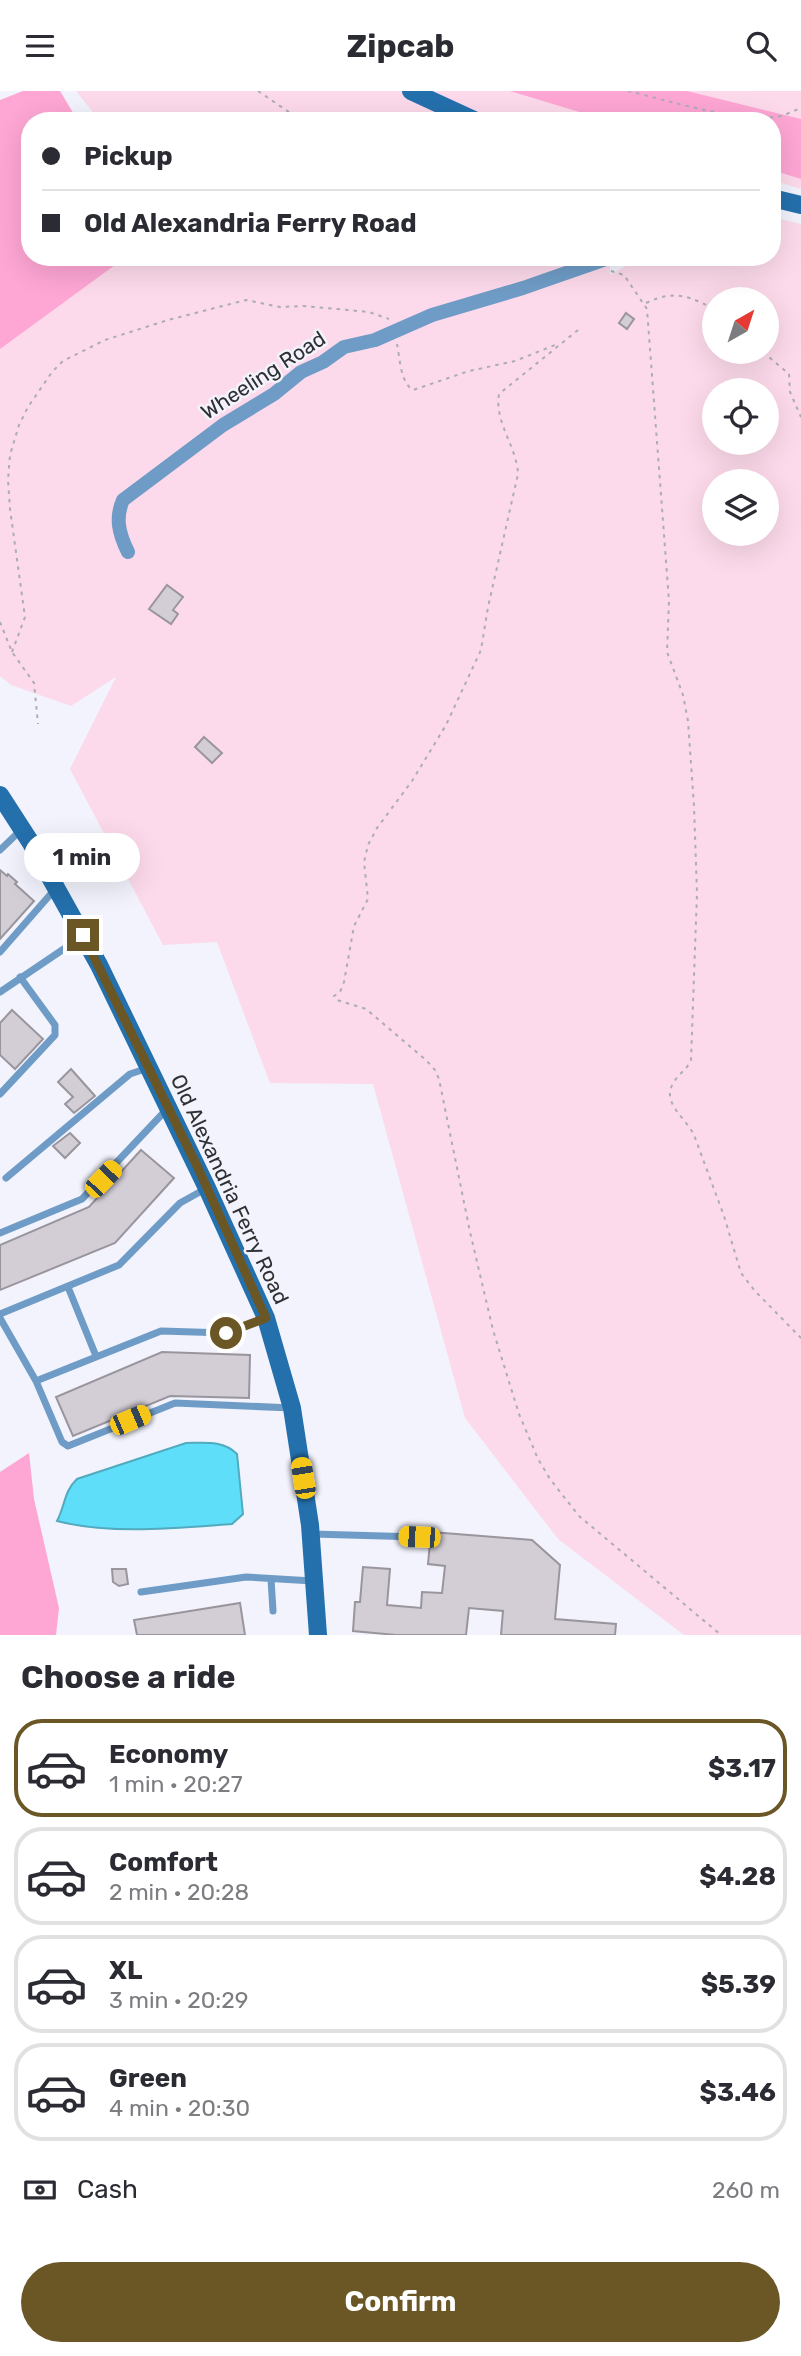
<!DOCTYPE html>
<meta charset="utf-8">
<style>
:root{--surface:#fff;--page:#f7f7f7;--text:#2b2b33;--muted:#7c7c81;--line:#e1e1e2;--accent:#6b5625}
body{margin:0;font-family:Rubik,sans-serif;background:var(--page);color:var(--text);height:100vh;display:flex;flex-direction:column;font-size:26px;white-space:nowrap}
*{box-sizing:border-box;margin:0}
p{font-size:23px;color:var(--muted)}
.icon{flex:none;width:38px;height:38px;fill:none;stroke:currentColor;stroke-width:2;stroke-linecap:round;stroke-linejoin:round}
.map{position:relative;height:1544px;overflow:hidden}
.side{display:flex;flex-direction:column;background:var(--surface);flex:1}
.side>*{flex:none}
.top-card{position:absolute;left:21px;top:21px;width:760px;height:154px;border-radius:28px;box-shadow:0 7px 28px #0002;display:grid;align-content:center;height:154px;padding:0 21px;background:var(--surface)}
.needle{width:46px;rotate:39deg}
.fabs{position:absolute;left:702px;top:196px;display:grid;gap:14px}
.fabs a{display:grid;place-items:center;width:77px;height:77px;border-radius:50%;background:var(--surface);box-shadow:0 7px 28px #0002;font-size:35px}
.end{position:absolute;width:32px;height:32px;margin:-16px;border:9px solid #6b5625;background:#fff;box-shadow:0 0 0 4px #fff}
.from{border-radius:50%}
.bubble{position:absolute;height:49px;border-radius:24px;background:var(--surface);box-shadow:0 7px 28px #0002;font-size:23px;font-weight:700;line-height:49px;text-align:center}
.car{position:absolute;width:21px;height:42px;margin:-21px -10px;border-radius:9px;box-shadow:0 0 5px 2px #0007;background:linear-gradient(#f5c518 24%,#345 0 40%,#f5c518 0 76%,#345 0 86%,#f5c518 0)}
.top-card b{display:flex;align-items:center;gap:24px;height:66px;font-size:26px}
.top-card b+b{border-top:2px solid var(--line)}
.top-card i{width:18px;height:18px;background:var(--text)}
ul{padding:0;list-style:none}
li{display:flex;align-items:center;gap:21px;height:98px;margin:0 14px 10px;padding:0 7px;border:4px solid var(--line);border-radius:28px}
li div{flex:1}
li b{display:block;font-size:26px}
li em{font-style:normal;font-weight:700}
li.active{border-color:var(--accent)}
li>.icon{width:63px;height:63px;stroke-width:1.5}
h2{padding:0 21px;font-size:32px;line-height:84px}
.pay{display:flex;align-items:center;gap:18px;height:77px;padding:0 21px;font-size:26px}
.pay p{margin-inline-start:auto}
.cta{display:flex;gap:14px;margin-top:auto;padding:14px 21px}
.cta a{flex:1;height:80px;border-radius:42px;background:var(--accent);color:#fff;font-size:28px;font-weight:700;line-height:80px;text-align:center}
header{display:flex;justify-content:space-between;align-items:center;height:91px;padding:0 21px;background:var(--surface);font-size:32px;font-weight:700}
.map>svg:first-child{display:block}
.green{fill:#fddaeb;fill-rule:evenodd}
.forest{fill:#fea6d4}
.water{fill:#5fdefa;stroke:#51aabe;stroke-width:2}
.building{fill:#d3ced6;stroke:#9a959d;stroke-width:2}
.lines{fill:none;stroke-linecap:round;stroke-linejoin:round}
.path{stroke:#acadb4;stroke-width:2;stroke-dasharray:3.5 5;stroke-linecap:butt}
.lane{stroke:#6f9cc6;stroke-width:7}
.street{stroke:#6f9cc6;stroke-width:14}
.secondary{stroke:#2470ad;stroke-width:18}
.route{stroke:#6b5625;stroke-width:9}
.labels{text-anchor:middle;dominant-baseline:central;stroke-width:5;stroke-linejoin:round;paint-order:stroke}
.street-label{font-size:21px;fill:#2f3033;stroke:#f2f3fc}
</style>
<header><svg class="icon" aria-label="menu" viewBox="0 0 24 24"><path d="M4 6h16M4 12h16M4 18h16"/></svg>Zipcab<svg class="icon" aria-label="search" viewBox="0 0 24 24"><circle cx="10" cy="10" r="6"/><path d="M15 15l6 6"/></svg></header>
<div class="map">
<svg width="801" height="1544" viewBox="0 0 801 1544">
<rect width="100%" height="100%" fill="#f2f3fc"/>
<path class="green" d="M76,0h725v98l-29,-9v-59h-672z
M772,126l29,7v1411h-117l-126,-96 -93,-121 -92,-334 -103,-1 -53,-141 -54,3 -93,-176 46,-92 -45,29 -60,-21 -11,-9v-377l75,-42h535v18l31,-18h131zM714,208h52v53h-52zM714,299h52v53h-52zM714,390h52v53h-52z"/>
<path class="forest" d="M23,0h37l18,30h-48v136h96l-126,92v-249z
M510,0h177l114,28v60l-29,-9v-49h-163z
M29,1362l5,46 25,109 -3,27h-56v-163z"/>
<path class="water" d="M186,1352c18,0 37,-3 51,11l6,60 -11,10c-55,4 -121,11 -175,-3 8,-15 7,-30 20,-42z"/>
<path class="building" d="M626,222l8,6 -7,10 -8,-6z
M167,494l16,12 -10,13 5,4 -7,10 -22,-15z
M204,646l18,16 -10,10 -17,-16z
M0,779l7,6 1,-2 9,8 -2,2 19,17 -34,38z
M12,919l31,29 -28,30 -15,-14v-32z
M71,978l24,27 -21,17 -9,-9 8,-7 -15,-15z
M70,1042l10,10 -15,15 -12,-12z
M141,1059l33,28 -59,65 -115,47v-45l89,-38z
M162,1261l88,3 -1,43 -79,-2 -97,40 -17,-39z
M431,1441l101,8 28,25 -5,54 61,5 -1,11h-114l2,-24 -34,-3 -3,27h-70l-43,-4 2,-29h5l3,-35 27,2 -3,36 34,3 1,-16 20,1 3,-27 -17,-2z
M112,1478h14l2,15 -9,2 -6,-4z
M240,1512l5,32h-108l-3,-15z"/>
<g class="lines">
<path class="path" d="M258,0l44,30
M628,0c42,10 105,30 147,26 9,-1 18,-6 26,-9
M535,166l15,7
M611,180l13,4 23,34 22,292 -2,51 16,43 5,26 6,85 3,87 -6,167c-4,10 -12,13 -17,22 -14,20 12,36 20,53l30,81 17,57 14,18 46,47
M646,212c28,-13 41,-8 68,6
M578,239l-79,64c-5,28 18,53 19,80l-30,133 -7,43 -35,75 -34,56 -35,47 -9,17 -4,17 4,37 -14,27 -10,56 -4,10 -6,4 3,4 29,9 60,51 9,10 4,9 31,153 23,98 26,84 19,45 12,20 29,37 142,119
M397,253c3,14 3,38 16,46l56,-19 46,-10 40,-16
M763,261l26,22 1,18 11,25
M0,531l12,30 22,31 4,41
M12,561l13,-35 -15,-108 -2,-29 2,-25 9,-30 9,-18 24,-35 11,-11 42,-21 63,-20 78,-20 34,7 24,-1 65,6 20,7"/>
<path class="lane" d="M0,759l22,-21
M0,861l56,-64
M0,901l83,-56
M0,1003l55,-59v-10l-35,-48
M6,1087l124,-104 18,-6
M0,1142l82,-34 85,-90
M68,1196l28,69
M0,1223l119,-49 61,-62 27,-15
M0,1227l36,63 26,61 6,4 107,-43 117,5
M36,1290l125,-50 65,2 40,-15
M312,1443l107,3
M271,1488l2,32
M141,1501l105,-15 67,4"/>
<path class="street" d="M128,461c-9,-18 -13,-34 -5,-52l100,-75 51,-31 27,-22 22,-10 21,-15 31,-7 57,-25 91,-27 89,-31"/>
<path class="secondary" d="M411,0l65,30
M772,107l29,7
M0,704l31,48 68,122 108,223 59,130 26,90 18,117 8,110"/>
</g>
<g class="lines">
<path class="route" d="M83,844l115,233 68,150 -40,15"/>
</g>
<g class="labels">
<g class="street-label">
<text transform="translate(263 284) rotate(-33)">Wheeling Road</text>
<text transform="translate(230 1098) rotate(65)">Old Alexandria Ferry Road</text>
</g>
</g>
</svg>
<div class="fabs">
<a><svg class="needle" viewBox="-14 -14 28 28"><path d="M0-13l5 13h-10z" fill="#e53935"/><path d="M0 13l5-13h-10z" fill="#7c7c81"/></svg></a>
<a><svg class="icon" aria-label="locate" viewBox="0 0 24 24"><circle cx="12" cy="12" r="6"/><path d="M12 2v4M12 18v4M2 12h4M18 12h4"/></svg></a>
<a><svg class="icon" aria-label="layers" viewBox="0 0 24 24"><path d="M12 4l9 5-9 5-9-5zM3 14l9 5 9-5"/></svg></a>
</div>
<i class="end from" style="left:226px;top:1242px"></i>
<i class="end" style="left:83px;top:844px"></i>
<div class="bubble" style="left:24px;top:742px;width:116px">1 min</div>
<i class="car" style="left:103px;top:1088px;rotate:44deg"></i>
<i class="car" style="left:130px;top:1329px;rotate:67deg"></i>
<i class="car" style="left:303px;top:1387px;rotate:351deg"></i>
<i class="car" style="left:419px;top:1446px;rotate:272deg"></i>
<div class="top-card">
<b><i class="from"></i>Pickup</b>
<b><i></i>Old Alexandria Ferry Road</b>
</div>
</div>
<section class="side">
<h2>Choose a ride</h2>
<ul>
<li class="active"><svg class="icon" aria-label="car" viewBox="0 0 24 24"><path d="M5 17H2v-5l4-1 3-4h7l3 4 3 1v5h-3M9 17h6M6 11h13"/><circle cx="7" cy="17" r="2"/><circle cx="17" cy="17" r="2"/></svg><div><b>Economy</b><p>1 min · 20:27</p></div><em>$3.17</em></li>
<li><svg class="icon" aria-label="car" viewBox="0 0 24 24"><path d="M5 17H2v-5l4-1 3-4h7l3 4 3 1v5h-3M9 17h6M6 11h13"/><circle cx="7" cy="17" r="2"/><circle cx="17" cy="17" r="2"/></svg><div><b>Comfort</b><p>2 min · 20:28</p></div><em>$4.28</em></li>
<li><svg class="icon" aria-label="car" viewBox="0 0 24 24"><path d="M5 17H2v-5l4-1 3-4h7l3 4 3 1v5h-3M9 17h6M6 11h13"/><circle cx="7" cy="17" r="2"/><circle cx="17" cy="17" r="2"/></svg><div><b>XL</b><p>3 min · 20:29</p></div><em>$5.39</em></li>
<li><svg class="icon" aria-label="car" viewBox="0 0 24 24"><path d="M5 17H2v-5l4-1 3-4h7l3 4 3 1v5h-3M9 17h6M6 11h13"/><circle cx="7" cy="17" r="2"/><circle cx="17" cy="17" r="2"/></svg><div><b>Green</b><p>4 min · 20:30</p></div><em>$3.46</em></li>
</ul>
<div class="pay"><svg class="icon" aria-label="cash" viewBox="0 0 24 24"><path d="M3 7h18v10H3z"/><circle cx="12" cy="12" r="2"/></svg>Cash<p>260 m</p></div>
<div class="cta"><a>Confirm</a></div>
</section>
